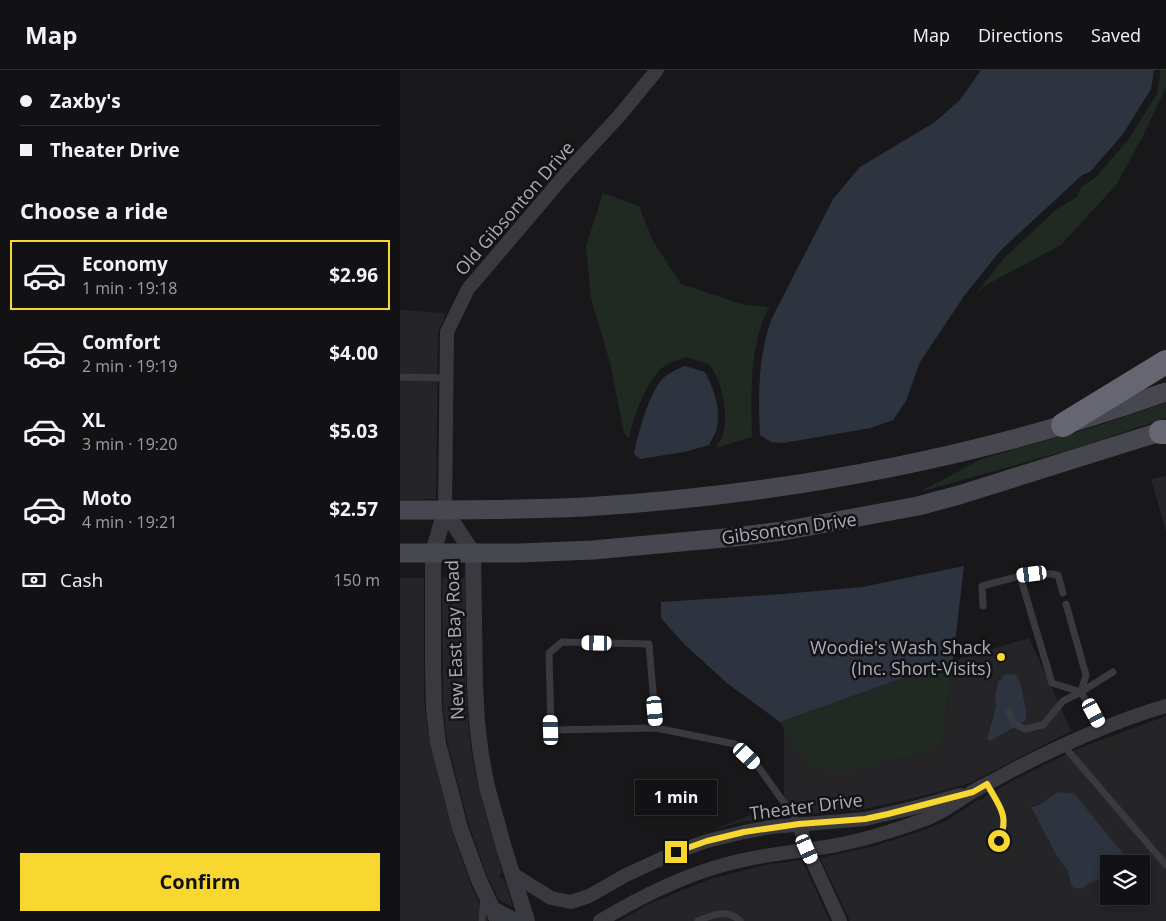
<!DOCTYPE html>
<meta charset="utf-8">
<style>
:root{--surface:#121214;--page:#1f2022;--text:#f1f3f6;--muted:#9c9ea0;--line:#313234;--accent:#f9d731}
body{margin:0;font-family:"Open Sans",sans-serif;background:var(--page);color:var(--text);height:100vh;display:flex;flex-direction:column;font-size:19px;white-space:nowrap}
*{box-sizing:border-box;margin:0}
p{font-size:16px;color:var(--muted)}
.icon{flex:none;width:28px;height:28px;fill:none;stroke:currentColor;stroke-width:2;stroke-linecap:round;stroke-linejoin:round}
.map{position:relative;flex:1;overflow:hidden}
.details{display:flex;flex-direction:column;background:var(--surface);width:400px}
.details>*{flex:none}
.banner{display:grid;align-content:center;height:110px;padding:0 20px;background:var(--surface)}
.fabs{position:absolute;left:700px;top:785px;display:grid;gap:10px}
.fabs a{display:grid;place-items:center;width:50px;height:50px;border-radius:0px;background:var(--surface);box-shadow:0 2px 8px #0003,0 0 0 1px var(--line);font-size:25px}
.end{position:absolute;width:22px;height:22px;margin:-11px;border:6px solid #f9d731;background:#111;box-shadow:0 0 0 2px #111}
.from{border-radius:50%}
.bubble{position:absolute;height:35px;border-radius:0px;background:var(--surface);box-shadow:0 2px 8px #0003,0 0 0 1px var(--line);font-size:16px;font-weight:700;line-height:35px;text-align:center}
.car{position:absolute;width:15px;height:30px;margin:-15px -8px;border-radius:6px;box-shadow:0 0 4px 1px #0007;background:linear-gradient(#fff 24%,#345 0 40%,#fff 0 76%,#345 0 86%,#fff 0)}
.banner b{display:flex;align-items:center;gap:18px;height:48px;font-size:19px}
.banner b+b{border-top:1px solid var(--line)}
.banner i{width:12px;height:12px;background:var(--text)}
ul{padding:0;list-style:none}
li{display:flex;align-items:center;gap:15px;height:70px;margin:0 10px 8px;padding:0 10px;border:2px solid transparent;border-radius:0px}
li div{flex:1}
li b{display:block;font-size:19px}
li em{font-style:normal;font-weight:700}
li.on{border-color:var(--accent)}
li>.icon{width:45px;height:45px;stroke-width:1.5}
h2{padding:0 20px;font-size:22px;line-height:60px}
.pay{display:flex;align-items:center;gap:12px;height:55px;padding:0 20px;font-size:19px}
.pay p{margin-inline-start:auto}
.button{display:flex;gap:10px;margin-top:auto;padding:10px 20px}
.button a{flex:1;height:58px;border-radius:0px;background:var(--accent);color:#111;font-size:20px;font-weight:700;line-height:58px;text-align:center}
header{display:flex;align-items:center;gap:30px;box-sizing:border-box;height:70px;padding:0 25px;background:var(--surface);border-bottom:1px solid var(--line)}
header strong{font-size:24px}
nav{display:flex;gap:28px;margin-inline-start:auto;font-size:18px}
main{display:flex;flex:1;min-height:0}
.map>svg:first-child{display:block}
.built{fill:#252427;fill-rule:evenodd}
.green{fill:#202922}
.water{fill:#2d343f}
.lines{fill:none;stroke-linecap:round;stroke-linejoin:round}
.service{stroke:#393940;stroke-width:7}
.minor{stroke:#393940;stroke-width:14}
.tertiary{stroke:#393940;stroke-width:16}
.secondary{stroke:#474750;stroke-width:19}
.motorway{stroke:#656671;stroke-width:24}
.route{stroke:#f9d731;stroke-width:6}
.poi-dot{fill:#f9d731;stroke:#131315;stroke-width:2}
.labels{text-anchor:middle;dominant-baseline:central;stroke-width:5;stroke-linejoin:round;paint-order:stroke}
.street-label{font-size:18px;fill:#aaacbb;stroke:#131315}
.poi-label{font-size:18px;fill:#aaacbb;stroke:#131315;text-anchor:end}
</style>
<header>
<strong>Map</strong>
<nav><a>Map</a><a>Directions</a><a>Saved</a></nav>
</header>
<main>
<section class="details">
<div class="banner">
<b><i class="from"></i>Zaxby's</b>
<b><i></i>Theater Drive</b>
</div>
<h2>Choose a ride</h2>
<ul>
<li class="on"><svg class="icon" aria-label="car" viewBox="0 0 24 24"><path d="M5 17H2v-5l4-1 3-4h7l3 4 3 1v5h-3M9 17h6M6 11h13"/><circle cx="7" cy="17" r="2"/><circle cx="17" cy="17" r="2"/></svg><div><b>Economy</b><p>1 min · 19:18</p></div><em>$2.96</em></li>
<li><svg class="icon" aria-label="car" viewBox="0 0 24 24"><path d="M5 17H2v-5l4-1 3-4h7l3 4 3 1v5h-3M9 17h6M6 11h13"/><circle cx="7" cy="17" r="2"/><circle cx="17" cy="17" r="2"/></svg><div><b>Comfort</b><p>2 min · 19:19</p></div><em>$4.00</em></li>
<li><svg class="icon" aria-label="car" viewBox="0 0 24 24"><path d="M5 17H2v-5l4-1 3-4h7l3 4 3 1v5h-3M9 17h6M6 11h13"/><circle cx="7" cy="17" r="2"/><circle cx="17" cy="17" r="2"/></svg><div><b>XL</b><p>3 min · 19:20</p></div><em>$5.03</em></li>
<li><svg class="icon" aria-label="car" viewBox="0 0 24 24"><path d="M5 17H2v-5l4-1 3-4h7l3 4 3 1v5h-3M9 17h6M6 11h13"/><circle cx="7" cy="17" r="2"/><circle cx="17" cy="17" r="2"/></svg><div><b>Moto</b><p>4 min · 19:21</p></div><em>$2.57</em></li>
</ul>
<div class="pay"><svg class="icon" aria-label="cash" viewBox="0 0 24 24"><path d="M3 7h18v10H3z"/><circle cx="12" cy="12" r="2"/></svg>Cash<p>150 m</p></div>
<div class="button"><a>Confirm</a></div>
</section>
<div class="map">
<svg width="766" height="851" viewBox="0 0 766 851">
<rect width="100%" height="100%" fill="#18181a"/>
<path class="built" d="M0,240l46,3 -8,19 -2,167 -36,1z
M766,406v56l-15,-53z
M0,508h24v122l6,45 22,86 21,59 7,15 1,8 5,2 2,6h-88z
M42,508h23l1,107 2,38 4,33 7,34 23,82 -3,4 5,3 9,28 -14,-7 -12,-24 -18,-51 -22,-84 -4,-34z
M629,568l42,92 4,-1 -105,54 -55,15 -51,11 -59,5 -1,-3 -7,3 -55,8 -33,9 47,-18 28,-7v-80l27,43 76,-8 40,-7 16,-13 10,-80zM602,610l19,5 6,30 -2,6 -35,2 6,-18v-19z
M766,646v205h-316l-30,-63 55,-12 57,-19 16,-7 28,-19 8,-2v-2l28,-16 65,-32zM637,734h4l73,39 20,21h7v32h-32v-22l-23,11 -3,4 -9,-1 -3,-3 -4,-15 -12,-17 -24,-46z
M402,790l28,61h-211l32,-18 59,-24 56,-14z"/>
<path class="green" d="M761,0h5v17l-24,51 -26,47 -55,60 -75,40 -11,10 30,-38 52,-48 20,-12 4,-10 15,-10 32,-37 29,-46z
M203,123l36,13 14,35 28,43 63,21 25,2c-20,38 -18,88 -17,130l-36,11c2,-5 6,-10 7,-14 6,-19 -1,-54 -14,-70l-24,-7c-7,3 -16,6 -22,10 -16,12 -30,51 -34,71l-5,-5 -14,-70 -19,-65 -5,-52z
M766,333v15l-86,29 -160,45 61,-33 116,-33z
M553,590l-10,81 -16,13 -40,7 -39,11 -37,-3 -31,-47z"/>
<path class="water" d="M581,0h173l-3,19 -28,45 -33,38 -8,3 -82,76 -36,45 -44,66 -14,39 -13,19 -22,8 -88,15 -12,-1 -11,-7c-2,-39 -2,-80 12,-117l61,-119 27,-32 75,-45 25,-22z
M285,296l20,6c9,17 17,39 11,59 -1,4 -5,9 -7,14l-25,7 -44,7 -6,-5c4,-20 16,-67 33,-79 6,-4 13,-7 18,-9z
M564,496l-11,94 -173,62 -52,-38 -43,-39 -24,-27v-16l122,-8 79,-7z
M614,604l3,2 4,9 6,30 -2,6 -35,20 -3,-2 9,-34 -1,-10 3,-14 4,-1 1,-5z
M657,722l18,2 39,49 20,21h-25v10l-23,11 -3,4 -9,-1 -3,-3 -4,-15 -12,-17 -24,-46 10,-3z"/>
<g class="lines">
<path class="service" d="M0,307l47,1
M620,506l32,107 29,9 21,36
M666,534l20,71 -5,17
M583,536l-1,-20c25,-6 50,-16 76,-11l5,18
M609,642l4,11 11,6 19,-4 20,-24 18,-9 32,-20
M256,658l-7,-84 -87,-2 -13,11 2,77 105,-2 79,16 25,25 39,55
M663,675l103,120
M587,714c12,22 23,31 12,57
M82,851l2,-23
M298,851c13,-6 31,-13 42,0"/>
<path class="minor" d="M45,441l2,-179 21,-43 102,-120 50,-54 37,-45
M399,754l8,25 33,72
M111,803l40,25 20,4 18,-6 37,-21 50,-23 31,-11 37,-9 27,-5 94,-8 52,-12 43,-12
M93,838l24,13
M200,851c40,-24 81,-45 127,-57 35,-10 70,-12 105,-18 32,-6 64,-16 94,-27 17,-7 31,-17 46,-27 12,-7 25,-13 37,-20 50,-26 102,-50 157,-66"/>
<path class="tertiary" d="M45,441l28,42 2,132 2,37 4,33 6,32 17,61 23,73
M45,441l-12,42v115l1,40 4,35 22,85 19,52 19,41"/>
<path class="secondary" d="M0,440c61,0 123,0 184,-3 197,-12 395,-49 582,-115
M0,483h120l73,-3 142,-13 48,-6 135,-25 41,-11 207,-65"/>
<path class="motorway" d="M663,355l103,-63
M761,362h5"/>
</g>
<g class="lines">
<path class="route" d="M276,782l31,-11 37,-9 55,-8 66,-5 23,-5 85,-22 14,-8c12,22 23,31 12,57"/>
</g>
<circle class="poi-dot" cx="601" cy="587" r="5"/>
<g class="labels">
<g class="street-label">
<text transform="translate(114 138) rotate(-49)">Old Gibsonton Drive</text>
<text transform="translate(389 458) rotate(-8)">Gibsonton Drive</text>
<text transform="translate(54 570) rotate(-92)">New East Bay Road</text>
<text transform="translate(406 736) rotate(-7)">Theater Drive</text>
</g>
<g class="poi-label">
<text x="591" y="577">Woodie's Wash Shack<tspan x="591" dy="21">(Inc. Short-Visits)</tspan></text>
</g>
</g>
</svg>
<div class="fabs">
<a><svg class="icon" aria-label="layers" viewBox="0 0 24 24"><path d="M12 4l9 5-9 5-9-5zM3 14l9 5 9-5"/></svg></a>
</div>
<i class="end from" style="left:599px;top:771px"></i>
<i class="end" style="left:276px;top:782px"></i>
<div class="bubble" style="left:235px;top:710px;width:82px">1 min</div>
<i class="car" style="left:632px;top:504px;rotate:263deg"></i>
<i class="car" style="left:197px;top:573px;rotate:271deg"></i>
<i class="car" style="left:255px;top:641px;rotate:175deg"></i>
<i class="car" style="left:694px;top:643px;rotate:152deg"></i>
<i class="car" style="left:151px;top:660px;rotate:358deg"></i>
<i class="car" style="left:347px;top:686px;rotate:134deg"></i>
<i class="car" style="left:407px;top:779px;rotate:156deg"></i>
</div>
</main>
